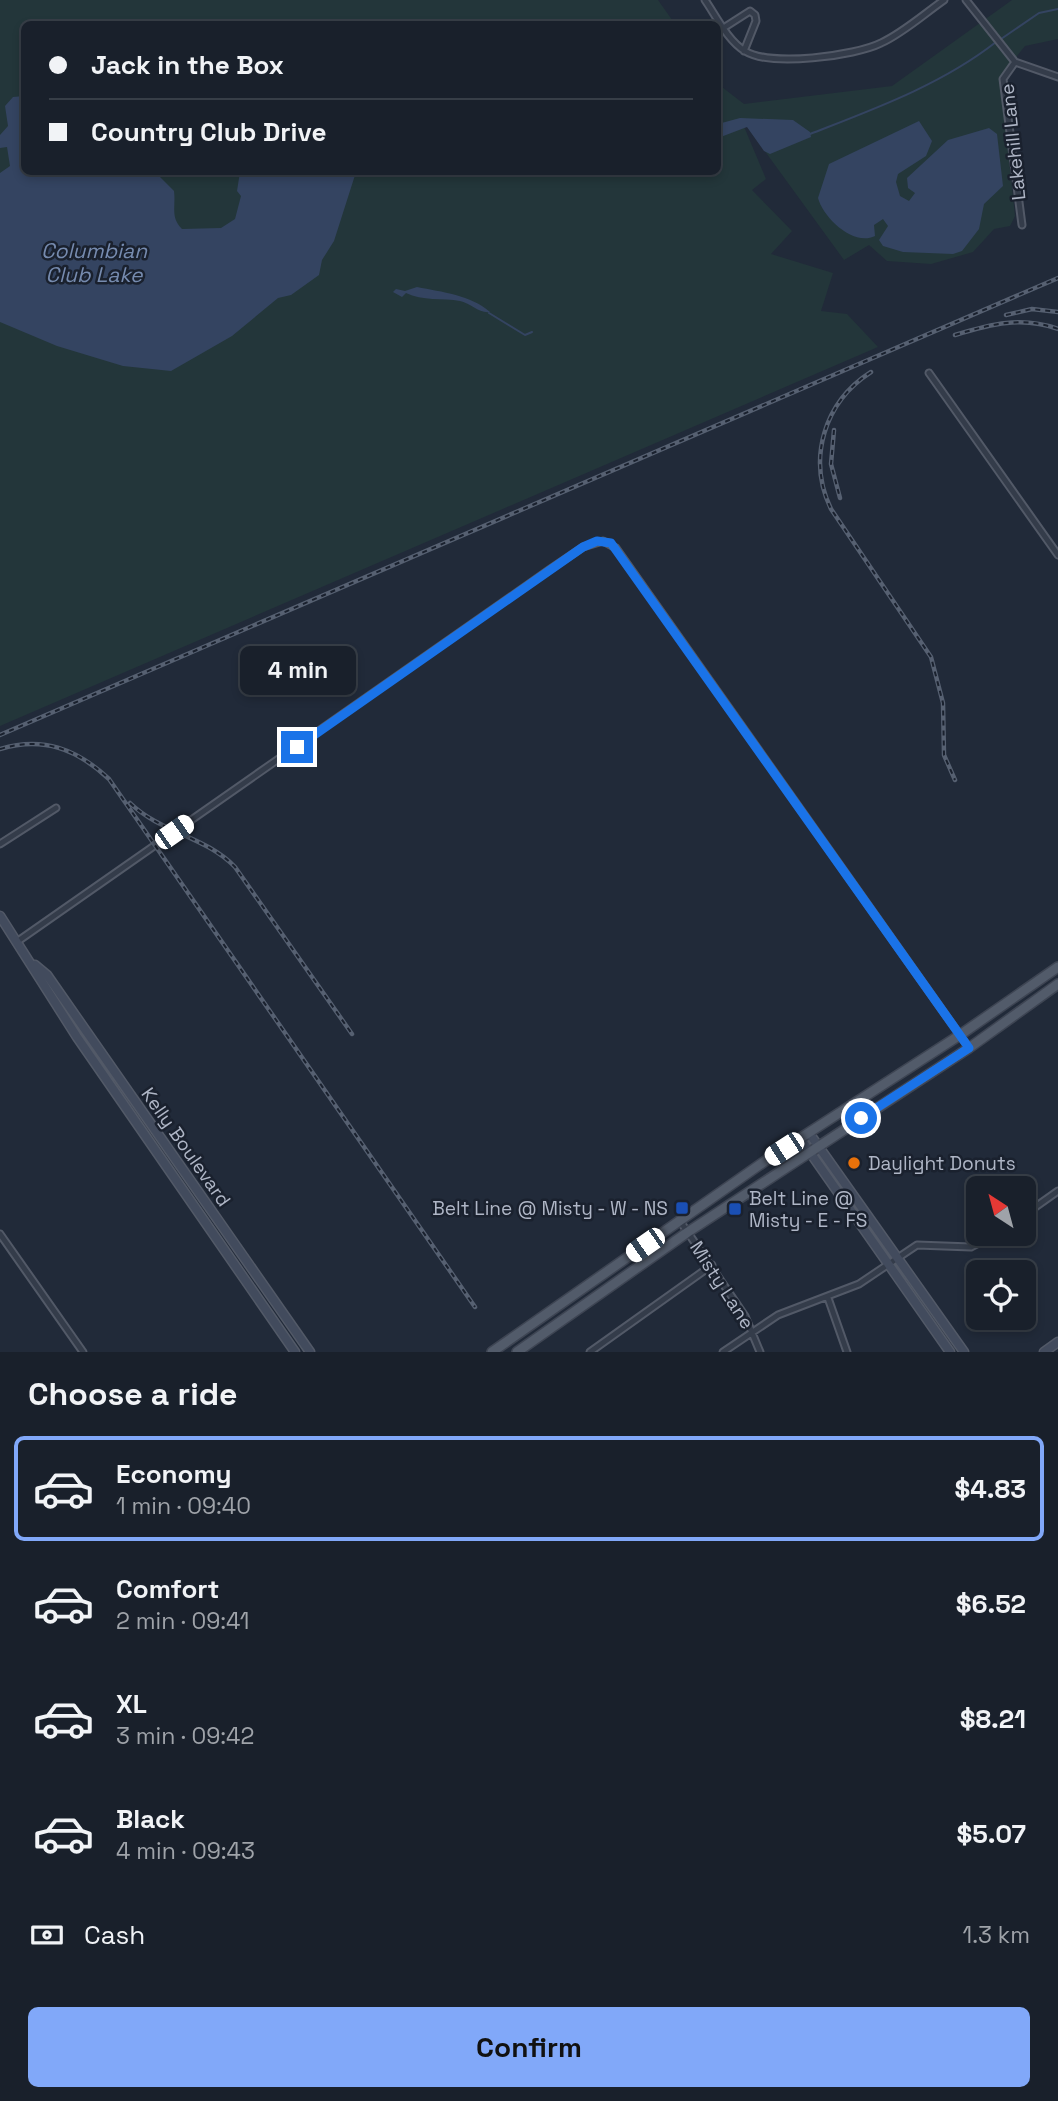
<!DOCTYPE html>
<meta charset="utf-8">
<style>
:root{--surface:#19202b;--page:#222833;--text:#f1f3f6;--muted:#9fa3a9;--line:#373e47;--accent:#81a8f9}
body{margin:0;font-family:"Space Grotesk",sans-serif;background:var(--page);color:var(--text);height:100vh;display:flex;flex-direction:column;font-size:26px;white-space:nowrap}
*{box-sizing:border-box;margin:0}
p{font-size:23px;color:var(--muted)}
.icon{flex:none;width:38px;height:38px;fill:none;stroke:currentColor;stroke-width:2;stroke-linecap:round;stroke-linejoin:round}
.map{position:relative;height:1352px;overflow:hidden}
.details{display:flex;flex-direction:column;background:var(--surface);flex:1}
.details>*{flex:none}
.top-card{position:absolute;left:21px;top:21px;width:700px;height:154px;border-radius:10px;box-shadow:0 4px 10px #0003,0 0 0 2px var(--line);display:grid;align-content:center;height:154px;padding:0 28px;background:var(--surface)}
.needle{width:46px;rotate:324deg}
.tools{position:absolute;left:966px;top:1176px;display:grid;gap:14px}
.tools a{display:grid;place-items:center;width:70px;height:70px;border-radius:10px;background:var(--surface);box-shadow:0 4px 10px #0003,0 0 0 2px var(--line);font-size:35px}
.end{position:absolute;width:32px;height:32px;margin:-16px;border:9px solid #1a73e8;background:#fff;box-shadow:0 0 0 4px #fff}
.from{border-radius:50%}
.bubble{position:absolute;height:49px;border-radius:10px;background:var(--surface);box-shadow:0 4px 10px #0003,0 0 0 2px var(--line);font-size:23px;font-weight:600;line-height:49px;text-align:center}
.car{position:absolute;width:21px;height:42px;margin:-21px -10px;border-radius:9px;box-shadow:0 0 5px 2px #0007;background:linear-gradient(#fff 24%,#345 0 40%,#fff 0 76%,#345 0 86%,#fff 0)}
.top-card b{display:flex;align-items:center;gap:24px;height:66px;font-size:26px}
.top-card b+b{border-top:2px solid var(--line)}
.top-card i{width:18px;height:18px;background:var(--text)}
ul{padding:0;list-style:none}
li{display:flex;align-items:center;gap:21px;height:105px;margin:0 14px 10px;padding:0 14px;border:4px solid transparent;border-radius:10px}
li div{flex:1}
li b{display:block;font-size:26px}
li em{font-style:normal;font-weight:600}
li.current{border-color:var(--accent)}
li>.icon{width:63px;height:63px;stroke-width:1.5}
h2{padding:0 28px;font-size:32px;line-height:84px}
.pay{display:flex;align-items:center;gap:18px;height:77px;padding:0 28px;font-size:26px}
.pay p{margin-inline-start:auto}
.cta{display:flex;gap:14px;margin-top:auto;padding:14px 28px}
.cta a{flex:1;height:80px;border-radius:10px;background:var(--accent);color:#111;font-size:28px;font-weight:600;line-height:80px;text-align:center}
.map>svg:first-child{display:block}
.green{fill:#23363a}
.water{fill:#344461}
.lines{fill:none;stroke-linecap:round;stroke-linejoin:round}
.stream{stroke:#344461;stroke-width:2}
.street-casing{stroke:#525967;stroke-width:9}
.secondary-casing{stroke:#525967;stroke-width:11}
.primary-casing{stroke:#3e4553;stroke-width:12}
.street{stroke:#343c4a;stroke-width:5}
.secondary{stroke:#424b5d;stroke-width:8}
.primary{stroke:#525b6a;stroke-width:9}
.rail-casing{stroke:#566071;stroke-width:4.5}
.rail{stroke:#1a212e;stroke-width:2;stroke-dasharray:5;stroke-linecap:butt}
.route{stroke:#1a73e8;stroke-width:9}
.food-dot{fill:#e8710a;stroke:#1a212e;stroke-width:2.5}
.transit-dot{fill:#1a4fb4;stroke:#1a212e;stroke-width:2.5}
.labels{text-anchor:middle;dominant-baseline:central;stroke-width:5;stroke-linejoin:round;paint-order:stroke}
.street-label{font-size:19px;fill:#afb6c6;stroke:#1a212e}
.poi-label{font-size:19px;fill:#afb6c6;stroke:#1a212e;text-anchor:start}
.water-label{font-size:21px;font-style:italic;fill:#768baf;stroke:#1a212e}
</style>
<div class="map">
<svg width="1058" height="1352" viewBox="0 0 1058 1352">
<rect width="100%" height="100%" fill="#212a39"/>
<path class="green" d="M0,0h658l17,24h-651v148h694v-88l26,20 148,-18 120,-86h46v39l-33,7 -25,31 15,139 -5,10 -16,3 -21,23 -42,12 -44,-3 -18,-16 -25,15 -104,-143 26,62 -14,11 40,41 -21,23 62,19 -12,38 26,3 31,33 -878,379z"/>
<path class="water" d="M24,96v76h131l19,19c2,15 -4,26 8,38l39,-1 14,-9 6,-23 -4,-5 3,-19h116l-22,69 -12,19 -3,15 -28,20 -13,3 -46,38 -61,35 -48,-5 -66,-20 -57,-24v-149l10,-7 -3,-19 -7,1v-13l8,-9 -3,-20 8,-9z
M740,118l53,2 17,12 1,5 -41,17 -6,-3 -17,-24 -29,11v-14z
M919,121l13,20 -6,15 -28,18 -2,8 4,14 9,5 6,-8 -7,-5 -1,-10 41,-38 41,-12 8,6 6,52 -19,18 -5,25 -17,22 -9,3 -50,-2 -20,-6 -4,-6 9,-14 -5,-7 -9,6 1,11c-22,11 -52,-19 -57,-38l11,-34z
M417,287c25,5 54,8 73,25 -10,2 -20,-9 -30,-11 -17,-3 -38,0 -54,-8l-4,4 -9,-5 3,-3 9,2z"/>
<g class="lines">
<path class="stream" d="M1001,39l38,-26 19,-4
M810,134c64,-25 131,-49 186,-92
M489,313l36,22 7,-3"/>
<g class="street-casing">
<path id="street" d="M705,0c11,16 23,41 40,51 25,16 110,5 136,-8 22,-10 43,-29 63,-43
M966,0l49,62 43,15
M725,27l25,-16 5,4 1,6 -12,30
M1015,62l-12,17 19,146
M929,373l129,182
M0,844l56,-36
M18,941l531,-371 34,-23 20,-6 13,7 353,500
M1024,1215l34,-24
M680,1221l65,95 15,36
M0,1234l83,118
M828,1298l19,54
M590,1352l122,-87
M723,1352l55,-37 81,-31 58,-39 54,2 25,-13"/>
</g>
<g class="secondary-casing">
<path id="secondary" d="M0,916l77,121 218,315
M35,965l12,10 263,377
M809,1133l155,219
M800,1138l150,214
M1044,1352l14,-10"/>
</g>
<g class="primary-casing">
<path id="primary" d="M492,1352l276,-193 192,-124 98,-68
M517,1352l171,-120 281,-184 89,-64"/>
</g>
<use href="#street" class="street"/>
<use href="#secondary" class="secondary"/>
<use href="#primary" class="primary"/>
<g class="rail-casing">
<path id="rail" d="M1006,315l26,-6 26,3
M955,335c36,-11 67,-19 103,-6
M871,372c-47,30 -64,87 -40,137l100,148 12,46 1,52 11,25
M834,430l-3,34 9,34
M0,735l1058,-457
M0,749c43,-13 77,0 109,30l366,528
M130,803c31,30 75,33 105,64l117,167"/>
</g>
<use href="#rail" class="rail"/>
</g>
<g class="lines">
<path class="route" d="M297,747l286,-200 14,-6 14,2 358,505 -108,70"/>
</g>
<circle class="food-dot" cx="854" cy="1163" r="7"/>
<g class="transit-dot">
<rect x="675" y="1201" width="14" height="14" rx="3.5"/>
<rect x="728" y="1202" width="14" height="14" rx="3.5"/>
</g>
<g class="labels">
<g class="street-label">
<text transform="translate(1013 142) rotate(-96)">Lakehill Lane</text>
<text transform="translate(186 1147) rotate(55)">Kelly Boulevard</text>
<text transform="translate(722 1285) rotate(57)">Misty Lane</text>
</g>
<g class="poi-label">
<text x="868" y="1163">Daylight Donuts</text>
<text x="749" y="1198">Belt Line @<tspan x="749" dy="22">Misty - E - FS</tspan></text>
<text x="668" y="1208" text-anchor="end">Belt Line @ Misty - W - NS</text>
</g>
<g class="water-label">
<text x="94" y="250">Columbian<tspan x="94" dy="24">Club Lake</tspan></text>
</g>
</g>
</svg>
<div class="tools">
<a><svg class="needle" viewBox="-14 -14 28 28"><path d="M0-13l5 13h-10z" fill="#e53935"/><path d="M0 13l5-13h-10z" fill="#9fa3a9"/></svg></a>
<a><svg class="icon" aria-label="locate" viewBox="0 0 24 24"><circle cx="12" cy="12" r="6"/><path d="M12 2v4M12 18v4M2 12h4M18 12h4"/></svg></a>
</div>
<i class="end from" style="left:861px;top:1118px"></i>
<i class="end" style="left:297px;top:747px"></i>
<div class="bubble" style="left:240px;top:646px;width:116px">4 min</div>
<i class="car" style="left:174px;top:832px;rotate:55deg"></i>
<i class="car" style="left:784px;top:1149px;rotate:237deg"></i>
<i class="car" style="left:645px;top:1245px;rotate:235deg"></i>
<div class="top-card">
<b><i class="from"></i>Jack in the Box</b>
<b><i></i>Country Club Drive</b>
</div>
</div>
<section class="details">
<h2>Choose a ride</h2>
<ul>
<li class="current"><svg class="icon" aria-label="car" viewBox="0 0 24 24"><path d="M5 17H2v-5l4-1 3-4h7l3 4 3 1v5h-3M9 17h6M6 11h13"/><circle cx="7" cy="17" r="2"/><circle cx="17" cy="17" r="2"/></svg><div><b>Economy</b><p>1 min · 09:40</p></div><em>$4.83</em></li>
<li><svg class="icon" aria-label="car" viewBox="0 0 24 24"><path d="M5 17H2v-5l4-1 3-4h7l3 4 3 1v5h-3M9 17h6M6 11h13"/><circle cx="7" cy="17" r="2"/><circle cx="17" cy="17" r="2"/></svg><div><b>Comfort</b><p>2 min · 09:41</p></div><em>$6.52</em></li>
<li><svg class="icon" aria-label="car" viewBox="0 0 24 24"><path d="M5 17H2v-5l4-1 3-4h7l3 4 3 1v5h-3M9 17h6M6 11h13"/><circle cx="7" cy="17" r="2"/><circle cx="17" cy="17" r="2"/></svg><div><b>XL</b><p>3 min · 09:42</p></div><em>$8.21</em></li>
<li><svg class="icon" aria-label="car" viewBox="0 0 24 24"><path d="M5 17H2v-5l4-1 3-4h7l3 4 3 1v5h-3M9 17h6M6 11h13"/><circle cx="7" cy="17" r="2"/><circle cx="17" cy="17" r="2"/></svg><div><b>Black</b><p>4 min · 09:43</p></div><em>$5.07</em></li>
</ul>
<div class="pay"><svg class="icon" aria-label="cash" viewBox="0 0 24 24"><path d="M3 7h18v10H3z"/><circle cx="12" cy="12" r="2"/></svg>Cash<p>1.3 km</p></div>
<div class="cta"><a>Confirm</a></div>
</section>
